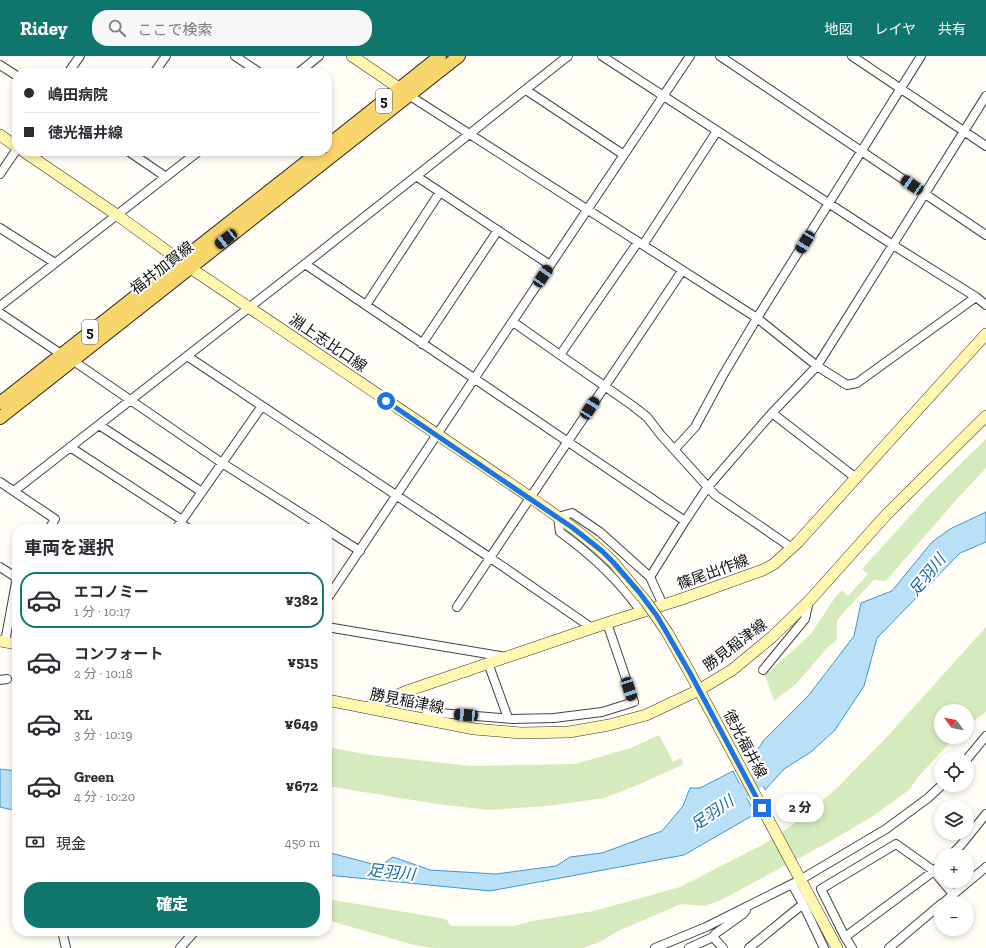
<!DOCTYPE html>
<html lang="ja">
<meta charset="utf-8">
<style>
:root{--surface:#fff;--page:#f7f7f7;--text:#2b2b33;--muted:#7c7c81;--line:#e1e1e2;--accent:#0f766e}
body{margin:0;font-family:"Zilla Slab","Noto Sans JP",serif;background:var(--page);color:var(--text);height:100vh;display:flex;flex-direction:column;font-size:15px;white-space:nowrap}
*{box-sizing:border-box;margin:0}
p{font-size:13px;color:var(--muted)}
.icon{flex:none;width:22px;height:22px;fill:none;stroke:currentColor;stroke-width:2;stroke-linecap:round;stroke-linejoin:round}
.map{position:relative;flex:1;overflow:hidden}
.side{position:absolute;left:12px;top:468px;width:320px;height:412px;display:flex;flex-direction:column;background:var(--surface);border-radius:16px;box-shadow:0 2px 6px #0003}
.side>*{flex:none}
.guide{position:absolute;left:12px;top:12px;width:320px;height:88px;border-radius:16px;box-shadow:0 2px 6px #0003;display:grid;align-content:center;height:88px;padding:0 12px;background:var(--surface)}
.needle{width:26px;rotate:302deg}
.fabs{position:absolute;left:934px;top:648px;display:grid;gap:8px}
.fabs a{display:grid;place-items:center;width:40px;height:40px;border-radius:50%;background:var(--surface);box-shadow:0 2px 6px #0003;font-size:20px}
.end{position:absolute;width:18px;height:18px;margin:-9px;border:5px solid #1a73e8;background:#fff;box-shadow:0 0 0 2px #fff}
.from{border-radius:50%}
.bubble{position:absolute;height:28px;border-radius:14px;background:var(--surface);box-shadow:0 2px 6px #0003;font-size:13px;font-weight:800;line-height:28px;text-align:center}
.car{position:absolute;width:12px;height:24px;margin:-12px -6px;border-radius:5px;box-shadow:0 0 3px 1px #0007;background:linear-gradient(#222 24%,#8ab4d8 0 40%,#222 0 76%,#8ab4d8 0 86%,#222 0)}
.guide b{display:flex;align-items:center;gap:14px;height:38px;font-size:15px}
.guide b+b{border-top:1px solid var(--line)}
.guide i{width:10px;height:10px;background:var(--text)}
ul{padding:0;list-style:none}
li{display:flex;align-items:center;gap:12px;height:56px;margin:0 8px 6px;padding:0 4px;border:2px solid transparent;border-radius:16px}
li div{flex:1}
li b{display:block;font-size:15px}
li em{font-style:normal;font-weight:800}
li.on{border-color:var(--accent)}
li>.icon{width:36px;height:36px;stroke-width:1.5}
h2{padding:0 12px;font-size:18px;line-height:48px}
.pay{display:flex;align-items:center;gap:10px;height:44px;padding:0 12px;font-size:15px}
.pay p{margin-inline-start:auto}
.action{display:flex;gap:8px;margin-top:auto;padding:8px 12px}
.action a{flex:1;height:46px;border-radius:16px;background:var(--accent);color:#fff;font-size:16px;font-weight:800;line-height:46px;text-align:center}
header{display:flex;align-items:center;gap:24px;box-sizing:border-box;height:56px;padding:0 20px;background:var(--accent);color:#fff}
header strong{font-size:19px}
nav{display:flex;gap:22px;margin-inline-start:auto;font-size:14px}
.search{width:280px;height:36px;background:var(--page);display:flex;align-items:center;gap:10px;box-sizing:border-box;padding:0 14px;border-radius:16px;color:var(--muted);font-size:15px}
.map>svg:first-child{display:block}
.green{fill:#d5ebbd}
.water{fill:#b9e0f7;stroke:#3f96cf}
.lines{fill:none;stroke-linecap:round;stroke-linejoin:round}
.river{stroke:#b9e0f7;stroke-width:15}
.street-casing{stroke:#444;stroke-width:10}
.secondary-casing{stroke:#333;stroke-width:12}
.primary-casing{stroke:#222;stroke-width:14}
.street{stroke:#fff;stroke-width:8}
.secondary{stroke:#fff6b0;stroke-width:11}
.primary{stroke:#f9d66b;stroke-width:12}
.secondary-bridge-casing{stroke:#333;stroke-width:12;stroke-linecap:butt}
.secondary-bridge{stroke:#fff6b0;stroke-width:11}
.route{stroke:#1a73e8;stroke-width:5}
.labels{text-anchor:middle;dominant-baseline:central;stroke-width:4;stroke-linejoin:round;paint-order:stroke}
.shield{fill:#fff;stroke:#585858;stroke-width:1}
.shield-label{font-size:14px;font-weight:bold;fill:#111}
.street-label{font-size:15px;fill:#111;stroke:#fff}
.water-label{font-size:16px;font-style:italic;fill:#1768a6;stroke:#fff}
</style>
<header>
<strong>Ridey</strong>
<div class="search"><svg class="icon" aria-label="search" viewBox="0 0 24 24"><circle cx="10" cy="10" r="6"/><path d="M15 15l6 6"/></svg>ここで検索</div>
<nav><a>地図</a><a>レイヤ</a><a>共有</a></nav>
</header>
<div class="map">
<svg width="986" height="892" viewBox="0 0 986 892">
<rect width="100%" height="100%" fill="#fffdf5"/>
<path class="green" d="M986,383v29l-30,32 -70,81 -12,-1 -32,34 -5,7v19l-8,6 -33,38 -22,17 -9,-26 46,-41 23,-35 8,-9 6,6 20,-22 -6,-5 68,-75z
M986,571v85l-19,14v-15h-26v26h14l-37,40 -9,13 -36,26 -44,26 -108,58 -16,6 -24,-2 -63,27 -18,11 -17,6h-148l-17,-2 -91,-26v-21l119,20 5,7h63l19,-5 61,-10 86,-24 86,-44 33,-23 37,-31 49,-50z
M659,679l14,27 8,-4 3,6 -44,20 -36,14 -57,8 -58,4 -52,-6 -110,-18v-39l43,8 102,11 103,-2 56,-16z"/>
<path class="water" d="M986,456v30l-26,11 -83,85 -13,48 -29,44 -24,22 -27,17 -19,21 -13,-32 12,-18 45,-45 45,-59 7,-33 31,-12 40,-49 18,-13z
M0,713l17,2v40l-17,-4z
M733,715l22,43 -71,41 -194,36 -163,-16v-23l53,14 13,-9 37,13 66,4 60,-8 14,-9 32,-4 60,-22 21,-25 7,-18h10z"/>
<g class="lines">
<path class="river" d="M727,746l42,-29 5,-8"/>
<g class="street-casing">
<path id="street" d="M235,0l25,17
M602,0l291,189 83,52 10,8
M720,0l266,179
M852,0l134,90
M0,9l17,11
M68,17l12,-17
M154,17l12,-17
M298,17l21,-17
M526,34l98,65
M407,38l350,224 60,48 30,19 10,-2 119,-86
M128,95l38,26
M0,118l17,-25
M416,120l134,89
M0,172l55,35
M643,189l74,-114
M305,208l380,257
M366,249l74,-113
M0,250l199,-155
M0,257l61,41
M513,266l120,84 14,11 14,18 54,60 77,53
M422,288l76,-114
M560,299l78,-113
M187,300l302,201 103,71
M72,304l150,103 104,66
M772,357l84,65
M99,369l103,67
M70,391l112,73
M675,393l20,-22 27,-50 35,-59 164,-262
M0,426l55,37 -6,10
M14,435l291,-227 263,-208
M180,467l9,6
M176,473l86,-123
M327,474l33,21
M0,511l17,11
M650,521l35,-56 22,-33 65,-75 45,-47 169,-270
M327,543l363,-543
M457,551l225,-336
M642,557c-23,-33 -50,-58 -82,-81l-2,-15 14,-4 28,19 50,45 13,28
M327,571l179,30
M5,586l12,-65
M488,607l20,55
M763,614l42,-51 4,-18
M0,624l7,-1
M425,663l2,-7 85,7 42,-1 48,-6 32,-10 -27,-79
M967,703l19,-23
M951,799l10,-10 25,-31
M942,825l11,13
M792,828l11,20 21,44
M943,847l43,-36
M62,875l4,17
M713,881l10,11
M845,881l89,-66 7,-7
M180,892l15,-17
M655,892l51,-21 94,-47 86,-51 42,-31 14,-13
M689,892l24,-11 2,-3 28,-20 3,-4
M749,892l54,-44
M852,892l-7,-11 -24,-48 75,-45 38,27 7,9
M889,892l52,-44"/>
</g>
<g class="secondary-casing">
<path id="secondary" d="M352,0l47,32
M0,79l17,12
M23,95l94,64 72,52 341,230c29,21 58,40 83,65
M0,585l17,3
M690,617l147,275
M327,644l147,29 47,4 48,-1 40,-7 37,-10 53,-25 33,-20 40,-33 37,-36 77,-86 100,-99
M366,652l41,-17 200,-68 75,-24 81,-29 11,-6 24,-22 188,-208"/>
</g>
<g class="primary-casing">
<path id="primary" d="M327,90l113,-90
M0,347l320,-252
M0,362l459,-362"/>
</g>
<use href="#street" class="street"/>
<use href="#secondary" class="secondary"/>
<use href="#primary" class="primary"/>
<g class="secondary-bridge-casing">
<path id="secondary-bridge" d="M613,506l34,41 20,29 23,41"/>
</g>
<use href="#secondary-bridge" class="secondary-bridge"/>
</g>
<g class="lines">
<path class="route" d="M386,345l187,127 29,23 11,11 26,30 18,24 33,57 72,135"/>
</g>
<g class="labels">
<g class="shield">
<rect x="376" y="33" width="16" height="24" rx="3"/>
<rect x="82" y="264" width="16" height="24" rx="3"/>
</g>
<g class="shield-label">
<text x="384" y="45">5</text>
<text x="90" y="276">5</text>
</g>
<g class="street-label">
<text transform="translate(162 212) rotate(-38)">福井加賀線</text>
<text transform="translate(328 287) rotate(34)">淵上志比口線</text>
<text transform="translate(713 516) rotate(-20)">篠尾出作線</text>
<text transform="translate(735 589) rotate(-37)">勝見稲津線</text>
<text transform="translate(407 645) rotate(11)">勝見稲津線</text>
<text transform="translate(745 688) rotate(62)">徳光福井線</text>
</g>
<g class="water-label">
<text transform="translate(927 519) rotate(-51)">足羽川</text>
<text transform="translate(712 757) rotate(-35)">足羽川</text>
<text transform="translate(391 816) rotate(6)">足羽川</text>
</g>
</g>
</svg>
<div class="fabs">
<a><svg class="needle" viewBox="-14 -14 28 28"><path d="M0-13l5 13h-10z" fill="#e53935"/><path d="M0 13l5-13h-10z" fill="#7c7c81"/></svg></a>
<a><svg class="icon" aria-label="locate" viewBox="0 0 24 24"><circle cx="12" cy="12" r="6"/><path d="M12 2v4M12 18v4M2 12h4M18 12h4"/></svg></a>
<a><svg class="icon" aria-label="layers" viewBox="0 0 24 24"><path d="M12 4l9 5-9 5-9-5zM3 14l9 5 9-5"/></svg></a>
<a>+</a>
<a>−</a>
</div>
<i class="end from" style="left:386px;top:345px"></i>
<i class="end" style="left:762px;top:752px"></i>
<div class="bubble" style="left:776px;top:738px;width:48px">2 分</div>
<i class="car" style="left:912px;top:129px;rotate:304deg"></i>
<i class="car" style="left:226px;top:183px;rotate:232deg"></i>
<i class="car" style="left:805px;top:186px;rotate:212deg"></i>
<i class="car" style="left:543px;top:220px;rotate:34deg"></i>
<i class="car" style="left:590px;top:352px;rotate:33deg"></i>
<i class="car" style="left:629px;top:633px;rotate:162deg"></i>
<i class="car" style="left:466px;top:659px;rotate:274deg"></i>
<div class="guide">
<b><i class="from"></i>嶋田病院</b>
<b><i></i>徳光福井線</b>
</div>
<section class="side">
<h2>車両を選択</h2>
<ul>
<li class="on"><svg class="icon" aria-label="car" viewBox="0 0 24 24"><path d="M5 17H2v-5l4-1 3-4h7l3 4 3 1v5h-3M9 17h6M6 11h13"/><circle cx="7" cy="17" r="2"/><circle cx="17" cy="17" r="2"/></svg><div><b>エコノミー</b><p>1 分 · 10:17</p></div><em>¥382</em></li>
<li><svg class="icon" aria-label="car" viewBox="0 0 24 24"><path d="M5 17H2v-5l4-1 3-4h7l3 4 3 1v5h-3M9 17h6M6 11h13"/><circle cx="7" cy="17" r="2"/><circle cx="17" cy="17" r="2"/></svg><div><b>コンフォート</b><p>2 分 · 10:18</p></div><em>¥515</em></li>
<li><svg class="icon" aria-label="car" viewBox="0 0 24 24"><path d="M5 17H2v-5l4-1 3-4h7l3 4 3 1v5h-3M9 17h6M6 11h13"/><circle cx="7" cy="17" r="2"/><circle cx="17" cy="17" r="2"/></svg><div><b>XL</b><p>3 分 · 10:19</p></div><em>¥649</em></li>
<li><svg class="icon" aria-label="car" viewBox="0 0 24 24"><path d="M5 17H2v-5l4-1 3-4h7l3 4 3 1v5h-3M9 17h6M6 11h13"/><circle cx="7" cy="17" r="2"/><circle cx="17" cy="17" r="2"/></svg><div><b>Green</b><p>4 分 · 10:20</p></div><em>¥672</em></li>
</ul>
<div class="pay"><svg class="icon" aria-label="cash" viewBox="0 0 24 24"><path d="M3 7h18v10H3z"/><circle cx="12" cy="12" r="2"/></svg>現金<p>450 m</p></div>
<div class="action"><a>確定</a></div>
</section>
</div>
